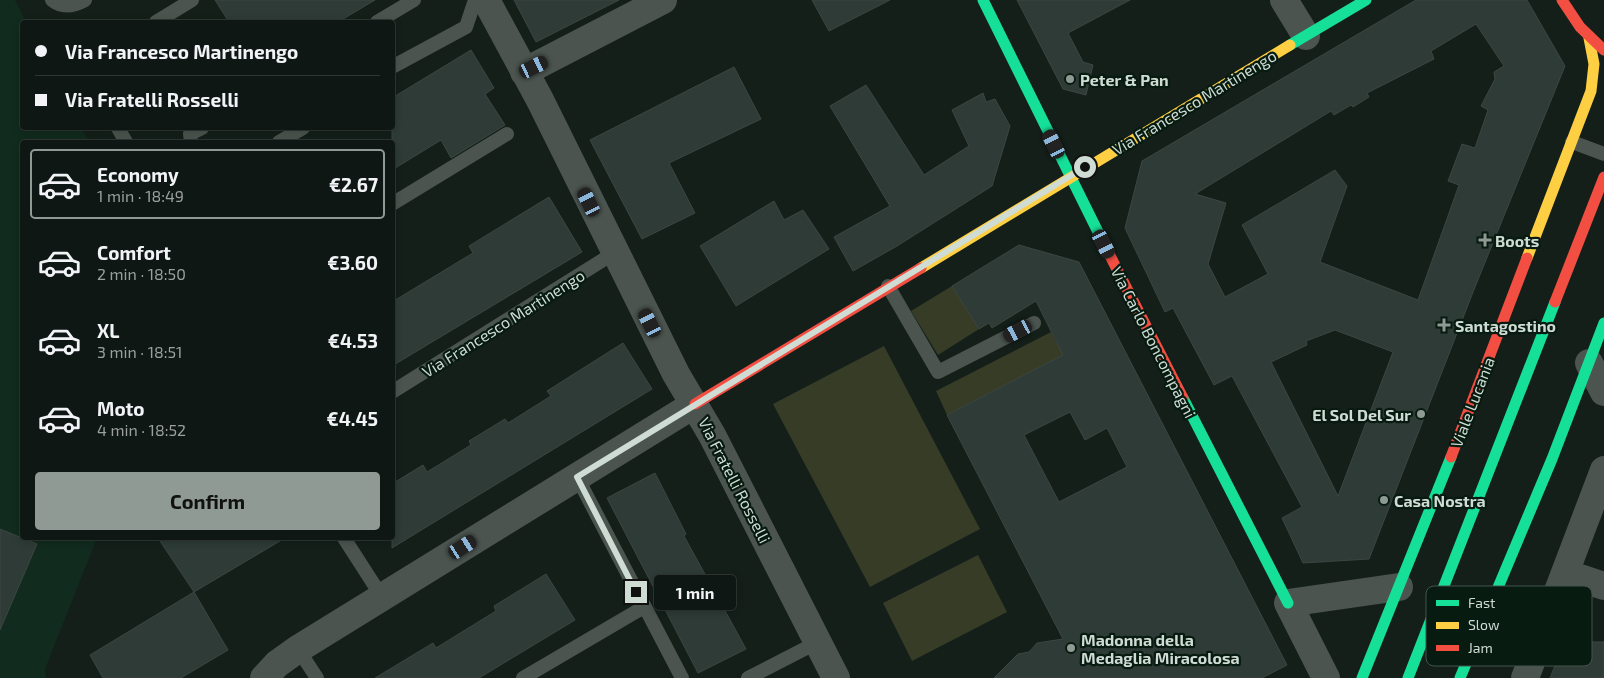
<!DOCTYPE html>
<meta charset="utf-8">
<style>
:root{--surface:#0f1714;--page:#1d2422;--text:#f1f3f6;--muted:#9b9fa0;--line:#2f3634;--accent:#8e9a93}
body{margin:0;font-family:"Exo 2",sans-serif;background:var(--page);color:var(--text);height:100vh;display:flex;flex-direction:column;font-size:19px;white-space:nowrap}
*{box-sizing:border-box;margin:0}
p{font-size:16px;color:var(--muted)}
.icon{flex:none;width:28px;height:28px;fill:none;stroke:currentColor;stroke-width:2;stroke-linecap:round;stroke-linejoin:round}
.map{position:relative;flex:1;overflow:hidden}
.drawer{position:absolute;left:20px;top:140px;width:375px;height:400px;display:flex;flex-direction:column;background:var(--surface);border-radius:5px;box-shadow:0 2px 8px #0003,0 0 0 1px var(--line)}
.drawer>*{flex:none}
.hud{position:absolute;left:20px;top:20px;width:375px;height:110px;border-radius:5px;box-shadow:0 2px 8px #0003,0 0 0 1px var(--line);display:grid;align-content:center;height:110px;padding:0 15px;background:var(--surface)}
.end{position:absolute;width:22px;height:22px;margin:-11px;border:6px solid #cfdcd4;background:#111;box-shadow:0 0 0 2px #111}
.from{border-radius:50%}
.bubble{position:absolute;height:35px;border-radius:5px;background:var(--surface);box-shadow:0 2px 8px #0003,0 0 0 1px var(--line);font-size:16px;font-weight:700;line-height:35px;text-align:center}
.car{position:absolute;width:15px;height:30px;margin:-15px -8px;border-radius:6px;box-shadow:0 0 4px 1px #0007;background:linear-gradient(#222 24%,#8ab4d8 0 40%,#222 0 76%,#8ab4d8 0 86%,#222 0)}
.hud b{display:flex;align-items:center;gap:18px;height:48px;font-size:19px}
.hud b+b{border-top:1px solid var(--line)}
.hud i{width:12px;height:12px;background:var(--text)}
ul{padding:9px 0 0;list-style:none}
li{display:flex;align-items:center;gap:15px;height:70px;margin:0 10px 8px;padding:0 5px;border:2px solid transparent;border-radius:5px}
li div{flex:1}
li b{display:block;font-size:19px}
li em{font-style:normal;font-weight:700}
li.active{border-color:var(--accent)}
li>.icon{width:45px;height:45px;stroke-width:1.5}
.action{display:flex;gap:10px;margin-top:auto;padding:10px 15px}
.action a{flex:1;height:58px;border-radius:5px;background:var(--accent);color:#111;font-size:20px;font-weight:700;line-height:58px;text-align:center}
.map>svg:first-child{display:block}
.built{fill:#112b1e}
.green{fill:#373c27}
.building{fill:#2e3b37;stroke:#3c4643;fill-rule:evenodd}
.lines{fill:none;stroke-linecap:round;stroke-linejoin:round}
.lane{stroke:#4b544f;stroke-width:14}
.street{stroke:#4b544f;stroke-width:28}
.fast{stroke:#16e098;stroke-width:11}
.slow{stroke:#ffcf43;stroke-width:11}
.jam{stroke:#f24e42;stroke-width:11}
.route{stroke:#cfdcd4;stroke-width:6}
.poi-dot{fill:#8e9a93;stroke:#071b11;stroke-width:2}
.labels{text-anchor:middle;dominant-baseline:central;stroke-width:4.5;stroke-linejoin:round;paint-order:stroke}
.poi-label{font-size:16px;font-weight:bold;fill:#cfdcd4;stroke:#071b11;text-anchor:start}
.street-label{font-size:16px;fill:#cfdcd4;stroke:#071b11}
.key{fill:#071b11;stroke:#43554c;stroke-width:1}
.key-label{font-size:14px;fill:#cfdcd4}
</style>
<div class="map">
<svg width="1604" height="678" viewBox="0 0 1604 678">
<rect width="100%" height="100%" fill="#141f1a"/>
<path class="built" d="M0,0h15l11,22h-4v106h59l8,14h-67v396h75l-52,131 1,9h-46z"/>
<path class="green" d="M952,286l27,43 -41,26 -27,-44z
M1051,332l6,12 11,9 -121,62 -11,-24z
M884,346l96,183 -110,58 -97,-183z
M978,555l29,57 -95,49 -29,-58z"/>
<path class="building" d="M215,0h160l-37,22h-109z
M514,0h105l-83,42z
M812,0h78l-61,31z
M1017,0h113l-62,33 15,29 10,3 -7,30 -23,-6z
M1416,0h111l38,66 -90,221 -106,272 -66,4 -21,-45 20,-11 -70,-131 -18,9 -41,-77 -8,4 -40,-84 17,-67zM1476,24l28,42 -10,6 1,7 -14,27 7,4 -13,38 -13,-4 -14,37 11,4 -41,115 -98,-38 27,-76 -12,-16 -93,55 26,49 -43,23 -17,-33 18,-61 -31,-9 136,-83 3,4 17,-10 2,2 16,-10 -2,-4 67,-34 -3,-8zM1335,330l58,22 -55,144 -67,-134 36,-17 -1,-4z
M471,50l23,38 -9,6 20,31 -54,33 -10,-18 -49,30v-72z
M734,67l27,52 -92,44 26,50 -53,26 -52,-99z
M866,85l58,90 45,-29 -17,-36 31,-17 3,9 9,-3 15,27 -18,60 -95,60 -44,25 -19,-34 56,-31 -60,-100z
M549,197l33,55 -190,114v-64l81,-49 -4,-7z
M774,201l10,19 19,-10 26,39 -93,57 -36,-60z
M1019,245l60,17 208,403 -25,13h-268l24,-24 11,-2 8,-9 26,-4 -116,-224 116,-60 -27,-54 -44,27 -3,-5 -10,6 -27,-43zM1070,412l15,28 22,-12 20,39 -68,35 -35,-67z
M623,343l29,46 -260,159v-64l31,-19 4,7 44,-27 -2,-4 36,-22 3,4 43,-27 -4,-5z
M655,473l31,61 -2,2 62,113 -48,24 -91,-175z
M0,529l37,15 -37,86z
M158,538h127l-91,54 34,58 -47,28h-78l-13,-23 104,-63z
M546,574l29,46 -96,58h-104l58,-35 3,5 60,-37 -2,-5z
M1584,642h20v36h-54l13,-32z"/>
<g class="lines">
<path class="lane" d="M52,0c10,8 22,6 33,0
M156,22l36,-22
M377,22l37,-22
M392,67l74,-40 9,-27
M118,128l8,14
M191,142l-1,-8 12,-6
M279,142l24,-14
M1572,142l32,12
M392,204l115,-70
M888,286l50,86 96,-49
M392,392l222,-139
M577,477l105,201
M344,538l38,59
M298,649l19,29
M523,678l121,-71
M748,678l70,-36"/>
<path class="street" d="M486,0l54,100 136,274 36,61 124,243
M1284,0l22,36
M524,72l139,-72
M1589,363l15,29
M1561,585l19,-7 24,8
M264,678l13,-14 21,-15 397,-245
M1326,678l-38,-75 111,-16
M1525,678l79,-208"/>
<path class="fast" d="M983,0l120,242
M1290,45l76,-45
M1183,398l105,205
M1362,678l89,-221
M1408,678l147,-376
M1460,678l92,-219 52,-136"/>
<path class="slow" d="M1527,258l64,-167 3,-27 -5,-26
M921,268l369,-223"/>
<path class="jam" d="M1562,0l18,27 24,23
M1103,242l80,156
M1555,302l49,-125
M695,404l226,-136
M1451,457l76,-199"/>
</g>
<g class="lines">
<path class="route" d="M636,592l-59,-115 508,-310"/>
</g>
<g class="poi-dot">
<circle cx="1070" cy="79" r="5"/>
<path d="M1482.5 232.5h5v5h5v5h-5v5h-5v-5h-5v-5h5z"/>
<path d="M1441.5 317.5h5v5h5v5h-5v5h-5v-5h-5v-5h5z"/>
<circle cx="1421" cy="414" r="5"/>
<circle cx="1384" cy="500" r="5"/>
<circle cx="1071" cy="648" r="5"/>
</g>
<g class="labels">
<g class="poi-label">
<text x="1080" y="79">Peter &amp; Pan</text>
<text x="1495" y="240">Boots</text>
<text x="1455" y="325">Santagostino</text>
<text x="1411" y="414" text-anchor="end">El Sol Del Sur</text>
<text x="1394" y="500">Casa Nostra</text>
<text x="1081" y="639">Madonna della<tspan x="1081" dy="18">Medaglia Miracolosa</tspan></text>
</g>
<g class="street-label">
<text transform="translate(1194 102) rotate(-31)">Via Francesco Martinengo</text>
<text transform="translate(503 323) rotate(-32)">Via Francesco Martinengo</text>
<text transform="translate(1154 342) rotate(63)">Via Carlo Boncompagni</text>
<text transform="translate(1472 402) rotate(-69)">Viale Lucania</text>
<text transform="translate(735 480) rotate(63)">Via Fratelli Rosselli</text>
</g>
</g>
<rect x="1426" y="586" width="166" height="80" rx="8" class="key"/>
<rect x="1436" y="600" width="23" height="6" fill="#16e098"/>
<rect x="1436" y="622" width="23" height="7" fill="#ffcf43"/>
<rect x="1436" y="645" width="23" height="6" fill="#f24e42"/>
<g class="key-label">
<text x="1468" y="608">Fast</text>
<text x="1468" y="630">Slow</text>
<text x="1468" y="653">Jam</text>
</g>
</svg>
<i class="end from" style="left:1085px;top:167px"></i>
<i class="end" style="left:636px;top:592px"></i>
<div class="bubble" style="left:654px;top:575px;width:82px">1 min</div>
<i class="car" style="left:534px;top:67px;rotate:64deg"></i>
<i class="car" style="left:1054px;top:144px;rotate:334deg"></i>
<i class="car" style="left:589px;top:202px;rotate:334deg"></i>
<i class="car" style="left:1104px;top:244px;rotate:153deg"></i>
<i class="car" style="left:650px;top:323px;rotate:333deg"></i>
<i class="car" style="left:1018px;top:331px;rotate:243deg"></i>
<i class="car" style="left:463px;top:547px;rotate:58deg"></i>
<div class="hud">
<b><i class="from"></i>Via Francesco Martinengo</b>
<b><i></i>Via Fratelli Rosselli</b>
</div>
<section class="drawer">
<ul>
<li class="active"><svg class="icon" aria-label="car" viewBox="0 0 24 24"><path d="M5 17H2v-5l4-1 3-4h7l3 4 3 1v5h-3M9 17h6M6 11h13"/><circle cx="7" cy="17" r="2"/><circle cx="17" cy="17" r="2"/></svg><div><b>Economy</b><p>1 min · 18:49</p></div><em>€2.67</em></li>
<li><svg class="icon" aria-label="car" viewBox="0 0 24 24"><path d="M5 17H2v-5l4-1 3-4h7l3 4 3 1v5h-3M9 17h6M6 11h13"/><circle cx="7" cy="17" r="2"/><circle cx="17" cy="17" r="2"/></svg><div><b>Comfort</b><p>2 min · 18:50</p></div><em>€3.60</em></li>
<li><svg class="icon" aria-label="car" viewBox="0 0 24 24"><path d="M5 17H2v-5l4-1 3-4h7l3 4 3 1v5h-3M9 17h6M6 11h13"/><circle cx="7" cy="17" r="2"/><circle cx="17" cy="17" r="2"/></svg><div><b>XL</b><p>3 min · 18:51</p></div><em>€4.53</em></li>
<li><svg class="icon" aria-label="car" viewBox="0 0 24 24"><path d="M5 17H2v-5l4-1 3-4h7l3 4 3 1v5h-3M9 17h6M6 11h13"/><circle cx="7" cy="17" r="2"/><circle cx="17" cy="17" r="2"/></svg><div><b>Moto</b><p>4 min · 18:52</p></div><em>€4.45</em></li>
</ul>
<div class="action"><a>Confirm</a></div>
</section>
</div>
